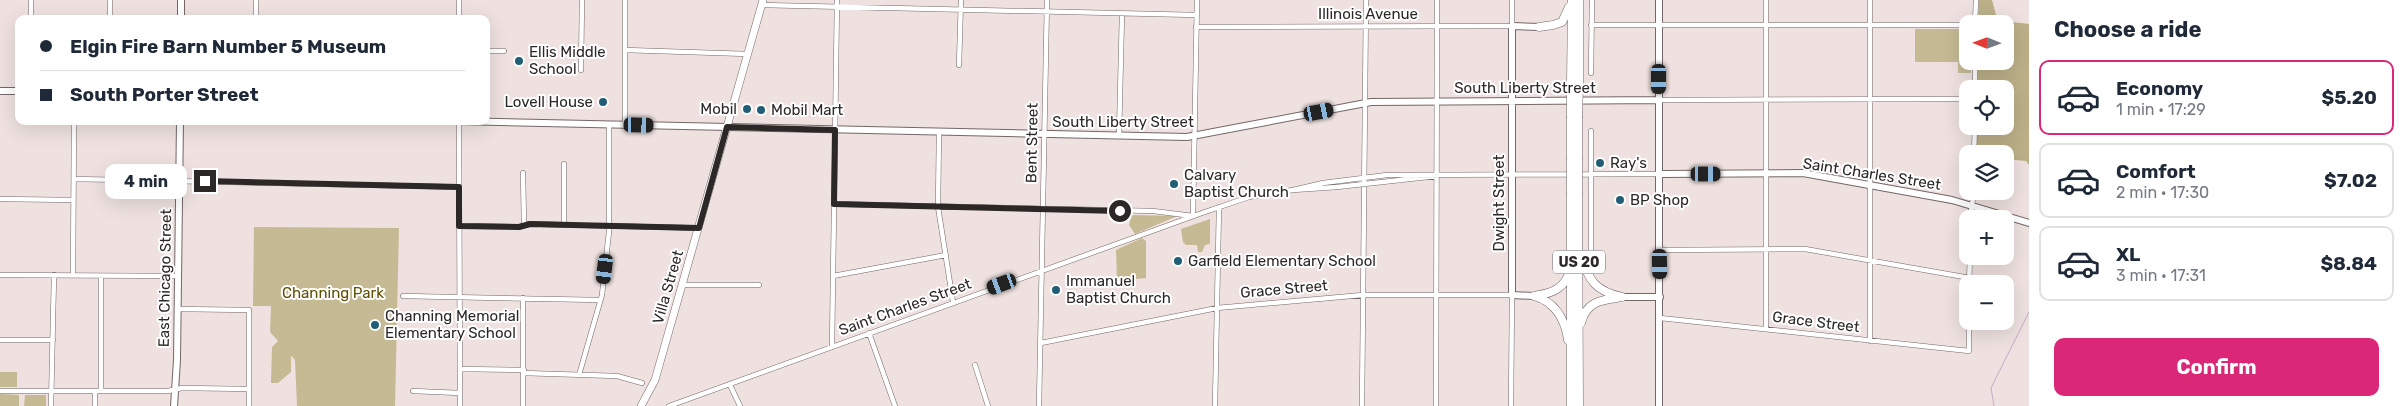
<!DOCTYPE html>
<meta charset="utf-8">
<style>
:root{--surface:#fff;--page:#f2f2f3;--text:#1f2937;--muted:#747a83;--line:#e0e1e3;--accent:#db2777}
body{margin:0;font-family:Rubik,sans-serif;background:var(--page);color:var(--text);height:100vh;display:flex;flex-direction:column;font-size:19px;white-space:nowrap}
*{box-sizing:border-box;margin:0}
p{font-size:16px;color:var(--muted)}
.icon{flex:none;width:28px;height:28px;fill:none;stroke:currentColor;stroke-width:2;stroke-linecap:round;stroke-linejoin:round}
.map{position:relative;flex:1;overflow:hidden}
.panel{display:flex;flex-direction:column;background:var(--surface);width:375px}
.panel>*{flex:none}
.banner{position:absolute;left:15px;top:15px;width:475px;height:110px;border-radius:10px;box-shadow:0 5px 20px #0002;display:grid;align-content:center;height:110px;padding:0 25px;background:var(--surface)}
.needle{width:32px;rotate:271deg}
.fabs{position:absolute;left:1959px;top:15px;display:grid;gap:10px}
.fabs a{display:grid;place-items:center;width:55px;height:55px;border-radius:10px;background:var(--surface);box-shadow:0 5px 20px #0002;font-size:25px}
.end{position:absolute;width:22px;height:22px;margin:-11px;border:6px solid #2c2827;background:#fff;box-shadow:0 0 0 2px #fff}
.from{border-radius:50%}
.bubble{position:absolute;height:35px;border-radius:10px;background:var(--surface);box-shadow:0 5px 20px #0002;font-size:16px;font-weight:700;line-height:35px;text-align:center}
.car{position:absolute;width:15px;height:30px;margin:-15px -8px;border-radius:6px;box-shadow:0 0 4px 1px #0007;background:linear-gradient(#222 24%,#8ab4d8 0 40%,#222 0 76%,#8ab4d8 0 86%,#222 0)}
.banner b{display:flex;align-items:center;gap:18px;height:48px;font-size:19px}
.banner b+b{border-top:1px solid var(--line)}
.banner i{width:12px;height:12px;background:var(--text)}
ul{padding:0;list-style:none}
li{display:flex;align-items:center;gap:15px;height:75px;margin:0 10px 8px;padding:0 15px;border:2px solid var(--line);border-radius:10px}
li div{flex:1}
li b{display:block;font-size:19px}
li em{font-style:normal;font-weight:700}
li.current{border-color:var(--accent)}
li>.icon{width:45px;height:45px;stroke-width:1.5}
h2{padding:0 25px;font-size:22px;line-height:60px}
.button{display:flex;gap:10px;margin-top:auto;padding:10px 25px}
.button a{flex:1;height:58px;border-radius:10px;background:var(--accent);color:#fff;font-size:20px;font-weight:700;line-height:58px;text-align:center}
main{display:flex;flex:1;min-height:0}
.map>svg:first-child{display:block}
.green{fill:#c5ba93}
.forest{fill:#bcb088}
.lines{fill:none;stroke-linecap:round;stroke-linejoin:round}
.stream{stroke:#c6a8c8;stroke-width:1}
.street-casing{stroke:#726866;stroke-width:5.5}
.secondary-casing{stroke:#726866;stroke-width:8}
.primary-casing{stroke:#726866;stroke-width:8}
.highway-casing{stroke:#726866;stroke-width:9}
.street{stroke:#fff;stroke-width:4.5}
.secondary{stroke:#fff;stroke-width:6}
.primary{stroke:#fff;stroke-width:7}
.highway{stroke:#fff;stroke-width:8}
.highway-bridge-casing{stroke:#726866;stroke-width:9;stroke-linecap:butt}
.highway-bridge{stroke:#fff;stroke-width:8}
.route{stroke:#2c2827;stroke-width:6}
.poi-dot{fill:#215e75;stroke:#fff;stroke-width:2}
.labels{text-anchor:middle;dominant-baseline:central;stroke-width:4;stroke-linejoin:round;paint-order:stroke}
.shield{fill:#fff;stroke:#6b6868;stroke-width:1}
.shield-label{font-size:14px;font-weight:bold;fill:#2c2827}
.street-label{font-size:15px;fill:#2c2827;stroke:#fff}
.poi-label{font-size:15px;fill:#2c2827;stroke:#fff;text-anchor:start}
.park-label{font-size:15px;fill:#604f05;stroke:#fff}
</style>
<main>
<div class="map">
<svg width="2029" height="406" viewBox="0 0 2029 406">
<rect width="100%" height="100%" fill="#eee1df"/>
<path class="green" d="M1915,29h52l1,32h3v12h-13v-11h-43z
M1132,215l43,1v1l-40,17 -6,-9z
M1210,219v25l-5,1 -3,7h-4l-1,-7h-11l-3,-3 -2,-13z
M254,227l145,1 -4,178h-98l-2,-46 -25,-28 1,-26h-18z
M1142,238l4,3v37l-29,3 -1,-31z
M278,341l13,14v17l-13,11h-7l1,-36z
M0,372h17v15h-17z
M0,394l19,1v11h-19z
M25,395h21v11h-22z"/>
<path class="forest" d="M1979,0h13l4,15 16,7 17,2v141l-3,-4 -21,-2v-5h-28v-28h28v-37h-27v-28h27v-37h-27z"/>
<g class="lines">
<path class="stream" d="M1994,406l-3,-18 38,-76"/>
<g class="street-casing">
<path id="street" d="M459,0v19
M1766,0v328
M1870,0v341
M762,5l434,10
M31,19v-19
M110,19v-19
M256,19v-19
M1975,24l1,-24
M1591,25h377
M1196,27l316,-1v-26
M625,50l123,4
M486,51h18
M959,65l2,-65
M581,70l1,-70
M1591,73l1,-73
M1975,89v-28
M1660,100l308,-1
M459,121l1,285
M625,125v-125
M1591,131v131
M939,132l-1,75 15,95
M1119,136l3,-122
M1974,154l1,-28
M523,173l1,52
M1437,176l-100,11 -44,3 30,-7 64,-8 273,-1
M74,179l385,8
M0,199l73,1
M834,204l319,7 40,5 4,-216
M1970,219l4,-28
M564,224v-60
M459,226l60,1 11,-3 169,4
M1659,250l146,-1 165,29
M0,275l178,1
M73,275l1,-154
M833,276l113,-21
M1969,284l1,-28
M683,285h76
M403,296l197,4
M523,298v108
M177,309l72,1v96
M1660,318l309,33v-30
M869,333l26,73
M0,340h53
M1041,343l176,-35 146,-13h149l-1,111
M832,347l5,-347
M975,365l13,41
M460,369l64,1
M523,373l94,3 25,7
M579,375l23,-80 7,-63v-107
M730,385l10,21
M0,391h168l14,-3 67,1
M101,391v-115
M413,391l47,2
M51,406l3,-131
M95,406v-15
M669,406l533,-193 47,-16 44,-7
M1039,406l8,-406
M1215,406l4,-199
M1362,406l4,-406
M1436,406l1,-406"/>
</g>
<g class="secondary-casing">
<path id="secondary" d="M1659,0v406
M181,19v-19
M0,91h19
M456,121l731,16 184,-35 289,-2
M1660,174l143,-1 149,27 77,23
M1534,296l-22,-1v-269l27,1
M1622,297h38
M174,406l3,-46 3,-239"/>
</g>
<g class="primary-casing">
<path id="primary" d="M641,406l14,-26 108,-380"/>
</g>
<g class="highway-casing">
<path id="highway" d="M1539,27l14,-2 9,-3 7,-15
M1571,84l1,-84
M1579,85v-85
M1571,158v-40
M1578,158v-40
M1571,194v212
M1578,194l1,212
M1582,256c6,25 14,35 40,41
M1538,295c16,-2 27,-8 32,-24
M1534,296c21,6 31,23 34,44
M1581,323c5,-20 18,-23 36,-25"/>
</g>
<use href="#street" class="street"/>
<use href="#secondary" class="secondary"/>
<use href="#primary" class="primary"/>
<use href="#highway" class="highway"/>
<g class="highway-bridge-casing">
<path id="highway-bridge" d="M1571,84v34
M1578,118l1,-33
M1571,194v-36
M1578,194v-36"/>
</g>
<use href="#highway-bridge" class="highway-bridge"/>
</g>
<g class="lines">
<path class="route" d="M205,181l254,6v39l60,1 11,-3 169,4 28,-101 108,3 -1,74 286,7"/>
</g>
<g class="poi-dot">
<circle cx="519" cy="61" r="5"/>
<circle cx="603" cy="102" r="5"/>
<circle cx="747" cy="109" r="5"/>
<circle cx="761" cy="110" r="5"/>
<circle cx="1600" cy="163" r="5"/>
<circle cx="1174" cy="184" r="5"/>
<circle cx="1620" cy="200" r="5"/>
<circle cx="1178" cy="261" r="5"/>
<circle cx="1056" cy="290" r="5"/>
<circle cx="375" cy="325" r="5"/>
</g>
<g class="labels">
<rect class="shield" x="1553" y="250.5" width="52" height="23" rx="4"/>
<g class="shield-label">
<text x="1579" y="262">US 20</text>
</g>
<g class="street-label">
<text x="1368" y="14">Illinois Avenue</text>
<text x="1525" y="88">South Liberty Street</text>
<text x="1123" y="122">South Liberty Street</text>
<text transform="translate(1032 143) rotate(-89)">Bent Street</text>
<text transform="translate(1872 174) rotate(9)">Saint Charles Street</text>
<text transform="translate(1499 203) rotate(-90)">Dwight Street</text>
<text transform="translate(165 278) rotate(-89)">East Chicago Street</text>
<text transform="translate(668 287) rotate(-74)">Villa Street</text>
<text transform="translate(1284 289) rotate(-5)">Grace Street</text>
<text transform="translate(905 307) rotate(-20)">Saint Charles Street</text>
<text transform="translate(1816 322) rotate(7)">Grace Street</text>
</g>
<g class="poi-label">
<text x="529" y="52">Ellis Middle<tspan x="529" dy="17">School</tspan></text>
<text x="593" y="102" text-anchor="end">Lovell House</text>
<text x="737" y="109" text-anchor="end">Mobil</text>
<text x="771" y="110">Mobil Mart</text>
<text x="1610" y="163">Ray's</text>
<text x="1184" y="175">Calvary<tspan x="1184" dy="17">Baptist Church</tspan></text>
<text x="1630" y="200">BP Shop</text>
<text x="1188" y="261">Garfield Elementary School</text>
<text x="1066" y="281">Immanuel<tspan x="1066" dy="17">Baptist Church</tspan></text>
<text x="385" y="316">Channing Memorial<tspan x="385" dy="17">Elementary School</tspan></text>
</g>
<g class="park-label">
<text x="333" y="293">Channing Park</text>
</g>
</g>
</svg>
<div class="fabs">
<a><svg class="needle" viewBox="-14 -14 28 28"><path d="M0-13l5 13h-10z" fill="#e53935"/><path d="M0 13l5-13h-10z" fill="#747a83"/></svg></a>
<a><svg class="icon" aria-label="locate" viewBox="0 0 24 24"><circle cx="12" cy="12" r="6"/><path d="M12 2v4M12 18v4M2 12h4M18 12h4"/></svg></a>
<a><svg class="icon" aria-label="layers" viewBox="0 0 24 24"><path d="M12 4l9 5-9 5-9-5zM3 14l9 5 9-5"/></svg></a>
<a>+</a>
<a>−</a>
</div>
<i class="end from" style="left:1120px;top:211px"></i>
<i class="end" style="left:205px;top:181px"></i>
<div class="bubble" style="left:105px;top:164px;width:82px">4 min</div>
<i class="car" style="left:1659px;top:79px;rotate:180deg"></i>
<i class="car" style="left:1319px;top:112px;rotate:79deg"></i>
<i class="car" style="left:639px;top:125px;rotate:91deg"></i>
<i class="car" style="left:1706px;top:174px;rotate:90deg"></i>
<i class="car" style="left:1660px;top:264px;rotate:179deg"></i>
<i class="car" style="left:605px;top:269px;rotate:187deg"></i>
<i class="car" style="left:1002px;top:284px;rotate:250deg"></i>
<div class="banner">
<b><i class="from"></i>Elgin Fire Barn Number 5 Museum</b>
<b><i></i>South Porter Street</b>
</div>
</div>
<section class="panel">
<h2>Choose a ride</h2>
<ul>
<li class="current"><svg class="icon" aria-label="car" viewBox="0 0 24 24"><path d="M5 17H2v-5l4-1 3-4h7l3 4 3 1v5h-3M9 17h6M6 11h13"/><circle cx="7" cy="17" r="2"/><circle cx="17" cy="17" r="2"/></svg><div><b>Economy</b><p>1 min · 17:29</p></div><em>$5.20</em></li>
<li><svg class="icon" aria-label="car" viewBox="0 0 24 24"><path d="M5 17H2v-5l4-1 3-4h7l3 4 3 1v5h-3M9 17h6M6 11h13"/><circle cx="7" cy="17" r="2"/><circle cx="17" cy="17" r="2"/></svg><div><b>Comfort</b><p>2 min · 17:30</p></div><em>$7.02</em></li>
<li><svg class="icon" aria-label="car" viewBox="0 0 24 24"><path d="M5 17H2v-5l4-1 3-4h7l3 4 3 1v5h-3M9 17h6M6 11h13"/><circle cx="7" cy="17" r="2"/><circle cx="17" cy="17" r="2"/></svg><div><b>XL</b><p>3 min · 17:31</p></div><em>$8.84</em></li>
</ul>
<div class="button"><a>Confirm</a></div>
</section>
</main>
